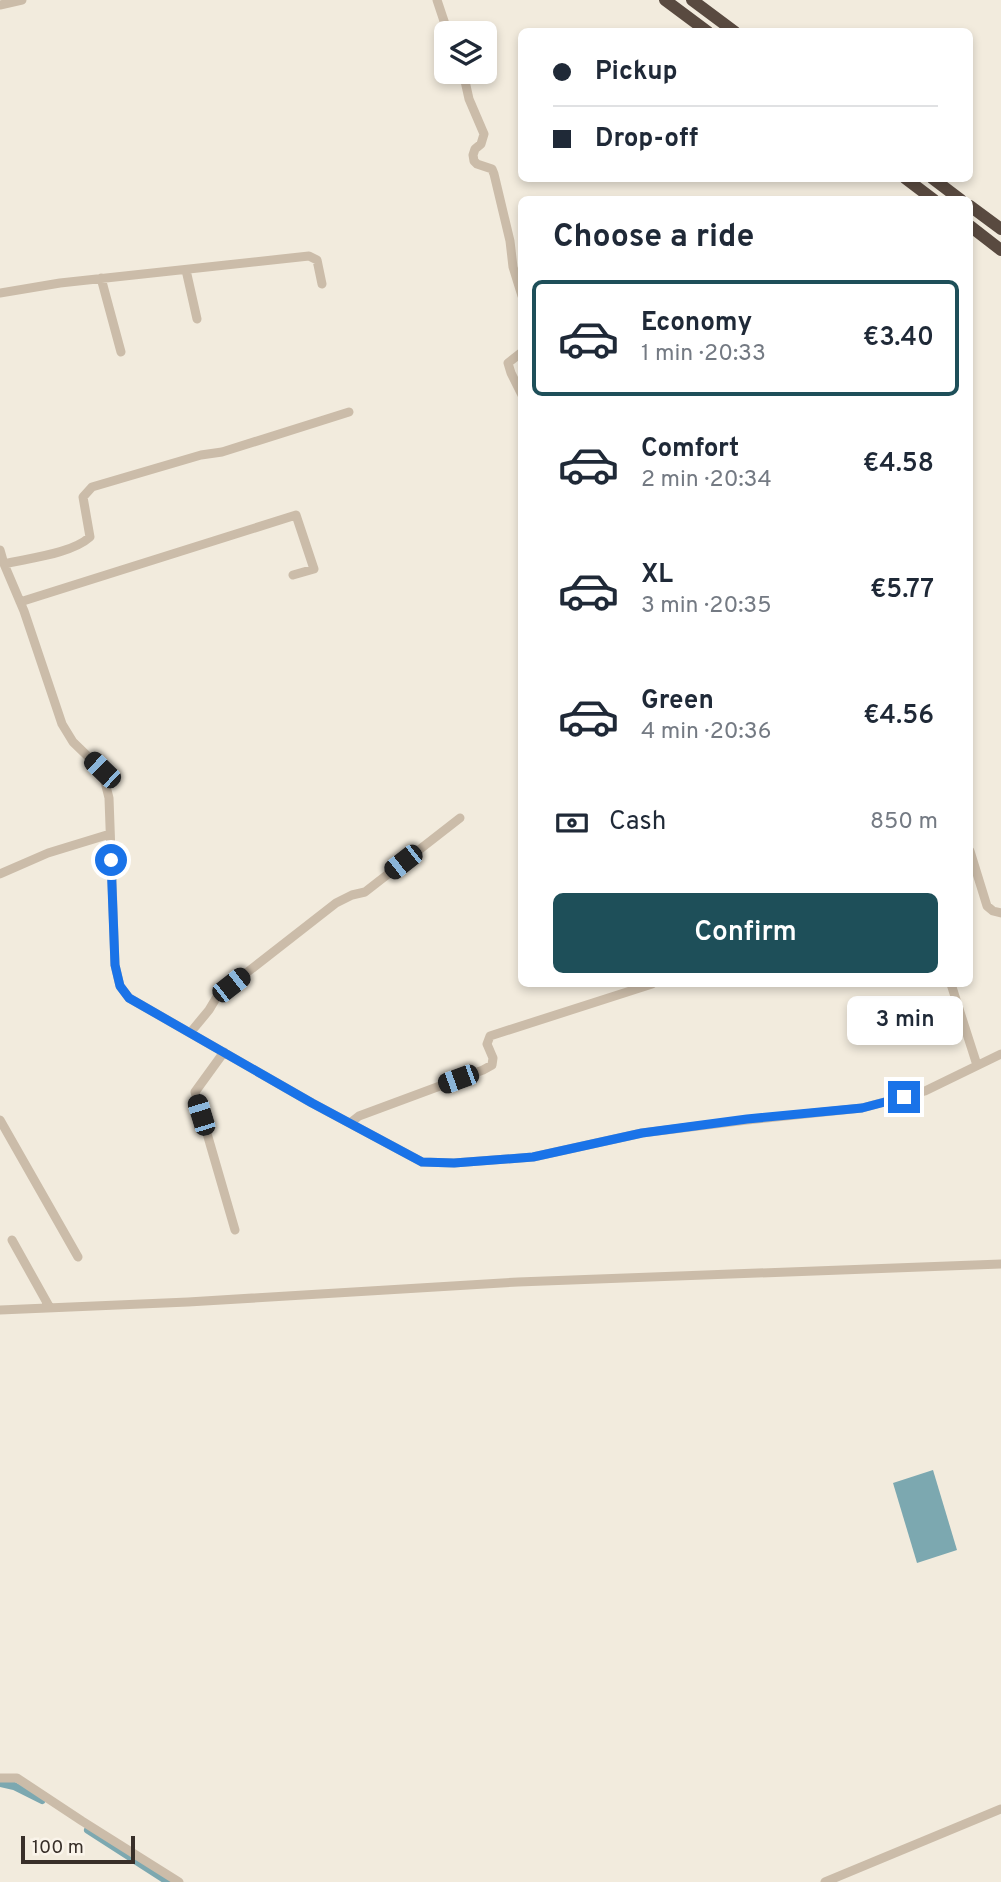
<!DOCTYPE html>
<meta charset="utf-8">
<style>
:root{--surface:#fff;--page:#f6f6f7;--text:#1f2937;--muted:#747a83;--line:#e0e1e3;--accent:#1e4f59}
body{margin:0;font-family:Overpass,sans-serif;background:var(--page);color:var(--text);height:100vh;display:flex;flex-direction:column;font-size:26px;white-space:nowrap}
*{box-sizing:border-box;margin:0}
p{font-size:23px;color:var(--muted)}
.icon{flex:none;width:38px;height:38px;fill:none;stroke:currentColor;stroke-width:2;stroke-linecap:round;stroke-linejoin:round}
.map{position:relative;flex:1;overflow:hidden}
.side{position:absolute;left:518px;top:196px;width:455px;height:791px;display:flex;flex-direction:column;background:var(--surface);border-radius:10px;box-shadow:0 4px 10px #0003}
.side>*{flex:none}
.guide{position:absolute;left:518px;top:28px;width:455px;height:154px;border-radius:10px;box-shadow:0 4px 10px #0003;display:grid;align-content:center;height:154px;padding:0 35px;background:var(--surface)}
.controls{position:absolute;left:434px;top:21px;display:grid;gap:14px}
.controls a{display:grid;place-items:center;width:63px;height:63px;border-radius:10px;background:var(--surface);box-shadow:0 4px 10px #0003;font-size:35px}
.scale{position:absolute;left:21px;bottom:18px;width:114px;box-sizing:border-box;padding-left:7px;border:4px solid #382f29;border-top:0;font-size:19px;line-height:24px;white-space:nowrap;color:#382f29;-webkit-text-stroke:5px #faf4ea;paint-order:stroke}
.end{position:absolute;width:32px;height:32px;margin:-16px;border:9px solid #1a73e8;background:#fff;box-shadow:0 0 0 4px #fff}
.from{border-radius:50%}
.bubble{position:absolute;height:49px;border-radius:10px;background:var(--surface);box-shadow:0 4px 10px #0003;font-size:23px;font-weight:600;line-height:49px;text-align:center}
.car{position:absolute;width:21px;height:42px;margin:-21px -10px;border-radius:9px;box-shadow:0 0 5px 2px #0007;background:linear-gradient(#222 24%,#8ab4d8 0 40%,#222 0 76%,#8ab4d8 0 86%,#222 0)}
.guide b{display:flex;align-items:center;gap:24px;height:66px;font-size:26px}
.guide b+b{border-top:2px solid var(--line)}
.guide i{width:18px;height:18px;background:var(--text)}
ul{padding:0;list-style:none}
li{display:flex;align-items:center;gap:21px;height:116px;margin:0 14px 10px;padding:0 21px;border:4px solid transparent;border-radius:10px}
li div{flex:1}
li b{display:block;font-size:26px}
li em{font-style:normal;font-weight:600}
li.on{border-color:var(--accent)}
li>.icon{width:63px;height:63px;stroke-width:1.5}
h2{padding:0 35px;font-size:32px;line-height:84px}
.pay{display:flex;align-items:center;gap:18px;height:77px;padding:0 35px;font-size:26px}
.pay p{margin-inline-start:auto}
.primary-button{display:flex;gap:14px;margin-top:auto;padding:14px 35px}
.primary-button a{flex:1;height:80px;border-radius:10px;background:var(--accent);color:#fff;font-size:28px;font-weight:600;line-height:80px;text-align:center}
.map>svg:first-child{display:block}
.water{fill:#7ca8b0}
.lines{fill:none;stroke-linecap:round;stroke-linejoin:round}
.canal{stroke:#7ca8b0;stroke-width:8}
.minor{stroke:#cbbca9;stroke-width:9}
.highway{stroke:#594a40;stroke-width:12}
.route{stroke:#1a73e8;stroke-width:9}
</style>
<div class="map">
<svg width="1001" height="1882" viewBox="0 0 1001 1882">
<rect width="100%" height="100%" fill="#f2ebdd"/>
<path class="water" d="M933,1470l24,80 -40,13 -24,-80z"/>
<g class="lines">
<path class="canal" d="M0,1783l14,3 28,14
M88,1830l81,52"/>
<path class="minor" d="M437,0l11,33
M0,5l22,-5
M463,72l6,27 15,35 -3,10 -6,5 -2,6 1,6 3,3 15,5 2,5 16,67 3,26 9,29
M186,270l11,49
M101,278l20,74
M0,293l60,-10 249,-27 8,4 5,24
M522,352l-14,11 3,10 11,22
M0,550l4,14 20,47 38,113 11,18 29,28 7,28 6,167 5,21 9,12 183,105 110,59 32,1 79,-6 109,-24 105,-13 115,-12 63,-17 76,-37
M4,564c25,-6 67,-10 86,-27l-7,-40 9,-10 109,-32 21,-3 127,-40
M20,602l276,-87 18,54 -21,6
M970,851l17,55 6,5 8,2
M0,874l48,-21 62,-19
M951,984l26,81
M190,1033l19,-23 9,-15 118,-92 16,-8 13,-3 95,-74
M224,1052l-29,40 40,138
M0,1120l78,137
M350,1123l9,-7 124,-46 9,-5 1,-7 -6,-14 3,-8 162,-52
M12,1240l38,68
M0,1310l188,-8 330,-20 483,-18
M0,1778h17l65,43 97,61
M825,1882l176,-73"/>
<path class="highway" d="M665,0l43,32
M692,0l43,32
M905,178l29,22
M932,178l29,22
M970,206l31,23
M970,226l31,24"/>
</g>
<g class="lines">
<path class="route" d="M111,860l4,105 5,21 9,12 183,105 110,59 32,1 79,-6 109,-24 105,-14 115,-11 42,-11"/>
</g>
</svg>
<div class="controls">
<a><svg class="icon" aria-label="layers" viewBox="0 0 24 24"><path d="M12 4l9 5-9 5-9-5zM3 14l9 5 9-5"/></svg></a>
</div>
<div class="scale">100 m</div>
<i class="end from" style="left:111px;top:860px"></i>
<i class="end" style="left:904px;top:1097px"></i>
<div class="bubble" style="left:847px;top:996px;width:116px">3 min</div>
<i class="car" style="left:102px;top:770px;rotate:314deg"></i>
<i class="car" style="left:403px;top:862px;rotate:232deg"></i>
<i class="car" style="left:231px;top:985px;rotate:52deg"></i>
<i class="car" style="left:458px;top:1079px;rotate:250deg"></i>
<i class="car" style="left:201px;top:1115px;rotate:343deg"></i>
<div class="guide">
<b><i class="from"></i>Pickup</b>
<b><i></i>Drop-off</b>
</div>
<section class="side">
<h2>Choose a ride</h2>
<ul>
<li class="on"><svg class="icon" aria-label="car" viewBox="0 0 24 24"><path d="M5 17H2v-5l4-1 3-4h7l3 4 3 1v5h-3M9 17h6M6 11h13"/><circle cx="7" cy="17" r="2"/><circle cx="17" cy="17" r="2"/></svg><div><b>Economy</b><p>1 min · 20:33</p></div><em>€3.40</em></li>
<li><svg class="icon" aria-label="car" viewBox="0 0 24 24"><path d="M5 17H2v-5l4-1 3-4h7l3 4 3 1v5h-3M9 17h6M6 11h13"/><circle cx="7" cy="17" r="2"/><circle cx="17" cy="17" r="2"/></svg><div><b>Comfort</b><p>2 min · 20:34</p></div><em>€4.58</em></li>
<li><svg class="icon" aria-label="car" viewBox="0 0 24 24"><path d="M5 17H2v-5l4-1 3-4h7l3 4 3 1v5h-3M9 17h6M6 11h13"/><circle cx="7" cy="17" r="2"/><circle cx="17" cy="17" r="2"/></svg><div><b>XL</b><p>3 min · 20:35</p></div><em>€5.77</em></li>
<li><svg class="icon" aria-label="car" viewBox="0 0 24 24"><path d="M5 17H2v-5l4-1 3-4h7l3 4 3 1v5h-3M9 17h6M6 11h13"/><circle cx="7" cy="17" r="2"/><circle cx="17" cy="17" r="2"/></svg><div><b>Green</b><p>4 min · 20:36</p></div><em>€4.56</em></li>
</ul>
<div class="pay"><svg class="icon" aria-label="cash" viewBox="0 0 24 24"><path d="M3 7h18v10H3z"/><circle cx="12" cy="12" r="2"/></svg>Cash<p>850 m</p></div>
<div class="primary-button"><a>Confirm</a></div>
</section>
</div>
